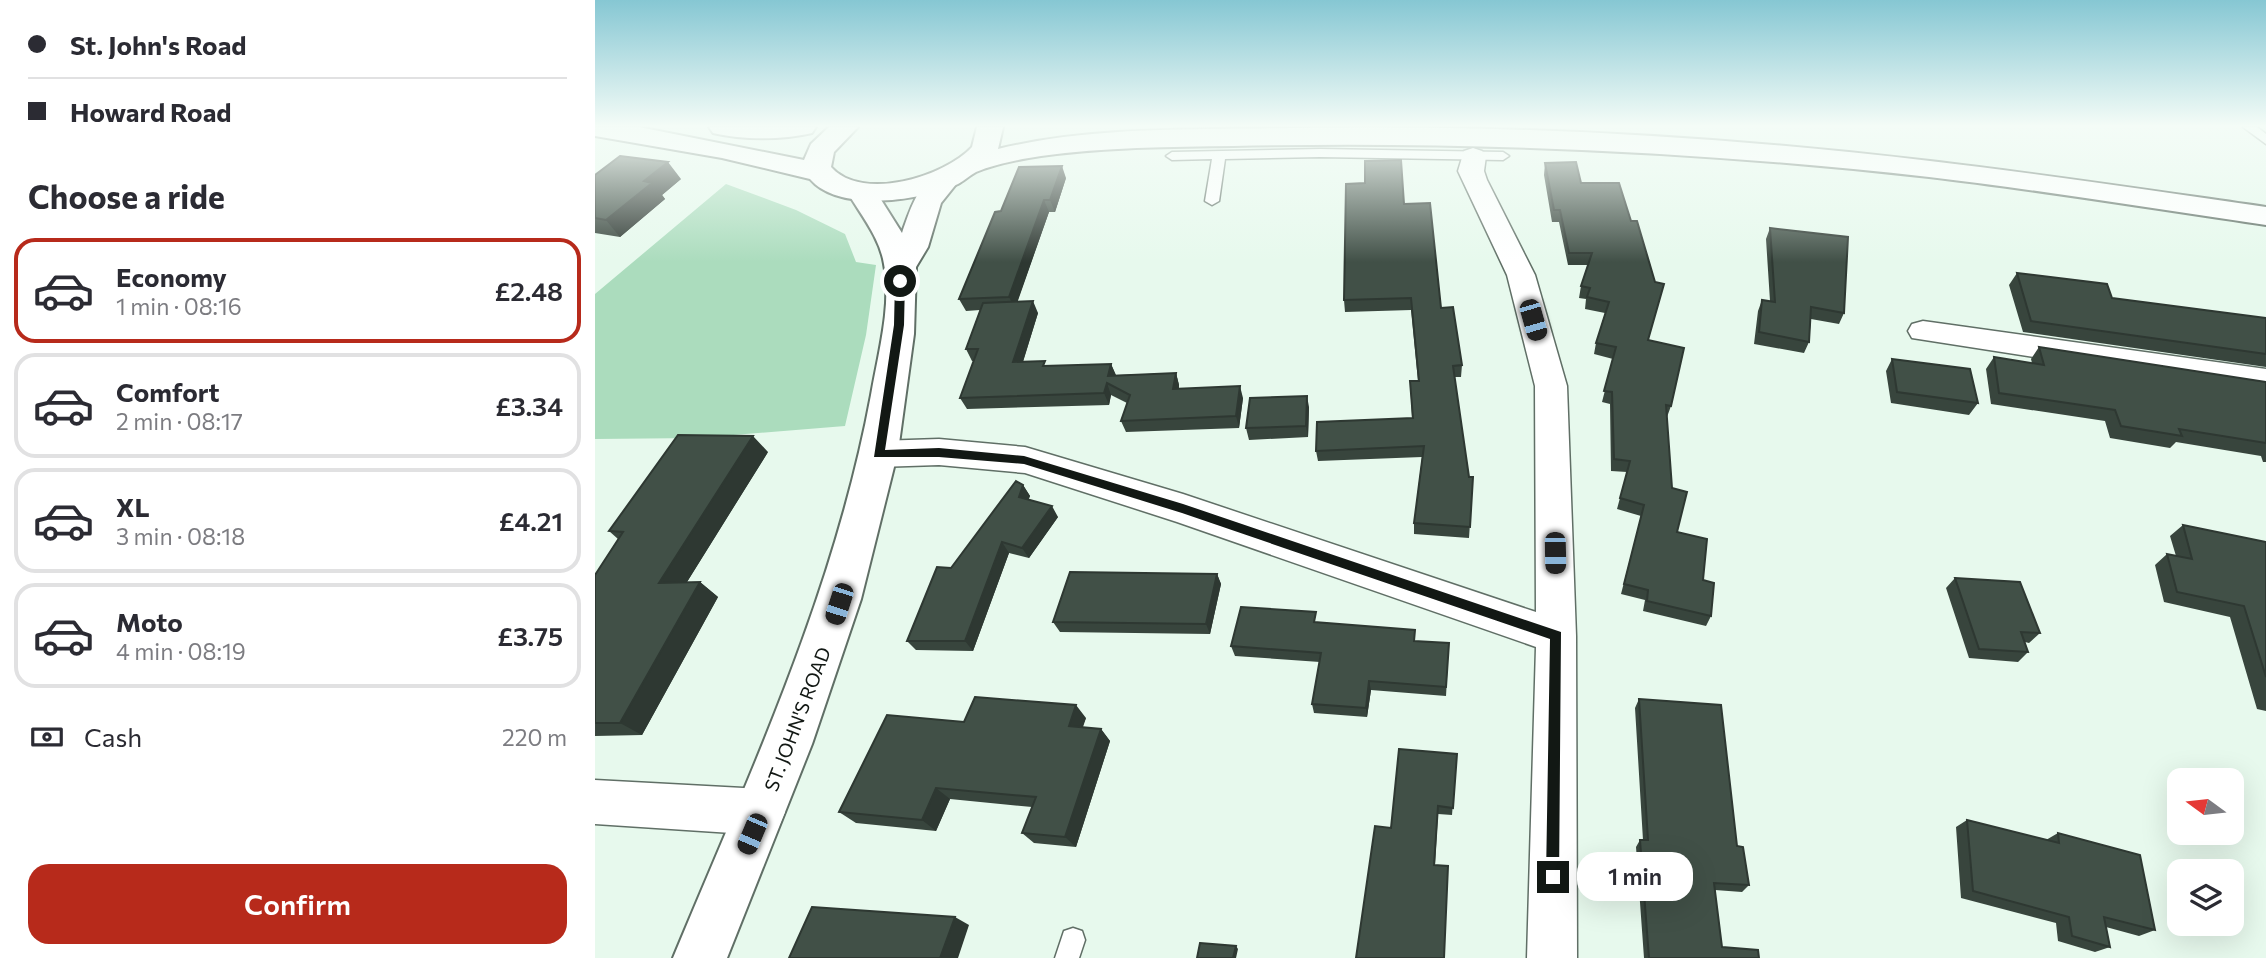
<!DOCTYPE html>
<meta charset="utf-8">
<style>
:root{--surface:#fff;--page:#f2f2f3;--text:#2b2b33;--muted:#7c7c81;--line:#e1e1e2;--accent:#b72a1b}
body{margin:0;font-family:Commissioner,sans-serif;background:var(--page);color:var(--text);height:100vh;display:flex;flex-direction:column;font-size:26px;white-space:nowrap}
*{box-sizing:border-box;margin:0}
p{font-size:23px;color:var(--muted)}
.icon{flex:none;width:38px;height:38px;fill:none;stroke:currentColor;stroke-width:2;stroke-linecap:round;stroke-linejoin:round}
.map{position:relative;flex:1;overflow:hidden}
.sheet{display:flex;flex-direction:column;background:var(--surface);width:595px}
.sheet>*{flex:none}
.hud{display:grid;align-content:center;height:154px;padding:0 28px;background:var(--surface)}
.needle{width:46px;rotate:285deg}
.fabs{position:absolute;left:1572px;top:768px;display:grid;gap:14px}
.fabs a{display:grid;place-items:center;width:77px;height:77px;border-radius:14px;background:var(--surface);box-shadow:0 7px 28px #0002;font-size:35px}
.end{position:absolute;width:32px;height:32px;margin:-16px;border:9px solid #121814;background:#fff;box-shadow:0 0 0 4px #fff}
.from{border-radius:50%}
.bubble{position:absolute;height:49px;border-radius:21px;background:var(--surface);box-shadow:0 7px 28px #0002;font-size:23px;font-weight:600;line-height:49px;text-align:center}
.car{position:absolute;width:21px;height:42px;margin:-21px -10px;border-radius:9px;box-shadow:0 0 5px 2px #0007;background:linear-gradient(#222 24%,#8ab4d8 0 40%,#222 0 76%,#8ab4d8 0 86%,#222 0)}
.hud b{display:flex;align-items:center;gap:24px;height:66px;font-size:26px}
.hud b+b{border-top:2px solid var(--line)}
.hud i{width:18px;height:18px;background:var(--text)}
ul{padding:0;list-style:none}
li{display:flex;align-items:center;gap:21px;height:105px;margin:0 14px 10px;padding:0 14px;border:4px solid var(--line);border-radius:21px}
li div{flex:1}
li b{display:block;font-size:26px}
li em{font-style:normal;font-weight:600}
li.current{border-color:var(--accent)}
li>.icon{width:63px;height:63px;stroke-width:1.5}
h2{padding:0 28px;font-size:32px;line-height:84px}
.pay{display:flex;align-items:center;gap:18px;height:77px;padding:0 28px;font-size:26px}
.pay p{margin-inline-start:auto}
.action{display:flex;gap:14px;margin-top:auto;padding:14px 28px}
.action a{flex:1;height:80px;border-radius:21px;background:var(--accent);color:#fff;font-size:28px;font-weight:600;line-height:80px;text-align:center}
main{display:flex;flex:1;min-height:0}
.map>svg:first-child{display:block}
.green{fill:#abdcbd}
.lines{fill:none;stroke-linecap:round;stroke-linejoin:round}
.service-casing{stroke:#606f66;stroke-width:3}
.minor-casing{stroke:#606f66;stroke-width:3}
.primary-casing{stroke:#606f66;stroke-width:4}
.trunk-casing{stroke:#606f66;stroke-width:4}
.service{fill:#fff;fill-rule:evenodd}
.minor{fill:#fff;fill-rule:evenodd}
.primary{fill:#fff;fill-rule:evenodd}
.trunk{fill:#fff;fill-rule:evenodd}
.wall{fill:#38453d}
.shaded-wall{fill:#2e3832}
.building{fill:#415047;stroke:#2e3832;stroke-width:2}
.route{fill:#121814}
.labels{text-anchor:middle;dominant-baseline:central;stroke-width:7;stroke-linejoin:round;paint-order:stroke}
.street-label{font-size:19px;fill:#121814;stroke:#fff}
</style>
<main>
<section class="sheet">
<div class="hud">
<b><i class="from"></i>St. John's Road</b>
<b><i></i>Howard Road</b>
</div>
<h2>Choose a ride</h2>
<ul>
<li class="current"><svg class="icon" aria-label="car" viewBox="0 0 24 24"><path d="M5 17H2v-5l4-1 3-4h7l3 4 3 1v5h-3M9 17h6M6 11h13"/><circle cx="7" cy="17" r="2"/><circle cx="17" cy="17" r="2"/></svg><div><b>Economy</b><p>1 min · 08:16</p></div><em>£2.48</em></li>
<li><svg class="icon" aria-label="car" viewBox="0 0 24 24"><path d="M5 17H2v-5l4-1 3-4h7l3 4 3 1v5h-3M9 17h6M6 11h13"/><circle cx="7" cy="17" r="2"/><circle cx="17" cy="17" r="2"/></svg><div><b>Comfort</b><p>2 min · 08:17</p></div><em>£3.34</em></li>
<li><svg class="icon" aria-label="car" viewBox="0 0 24 24"><path d="M5 17H2v-5l4-1 3-4h7l3 4 3 1v5h-3M9 17h6M6 11h13"/><circle cx="7" cy="17" r="2"/><circle cx="17" cy="17" r="2"/></svg><div><b>XL</b><p>3 min · 08:18</p></div><em>£4.21</em></li>
<li><svg class="icon" aria-label="car" viewBox="0 0 24 24"><path d="M5 17H2v-5l4-1 3-4h7l3 4 3 1v5h-3M9 17h6M6 11h13"/><circle cx="7" cy="17" r="2"/><circle cx="17" cy="17" r="2"/></svg><div><b>Moto</b><p>4 min · 08:19</p></div><em>£3.75</em></li>
</ul>
<div class="pay"><svg class="icon" aria-label="cash" viewBox="0 0 24 24"><path d="M3 7h18v10H3z"/><circle cx="12" cy="12" r="2"/></svg>Cash<p>220 m</p></div>
<div class="action"><a>Confirm</a></div>
</section>
<div class="map">
<svg width="1671" height="958" viewBox="0 0 1671 958">
<rect width="100%" height="100%" fill="#e7f9ed"/>
<path class="green" d="M131,184l70,26 49,24 11,28 20,3 -10,70 -21,91 -148,12 -102,1v-145z"/>
<g class="lines">
<g class="service-casing">
<path id="service" d="M1648,127h14l9,7v10z
M725,149l183,3 6,4 -6,4 -183,-3 -95,2 -6,42 -7,4 -7,-4 7,-42 -40,1 -6,-4 6,-4z
M478,928l9,3 3,9 -6,18h-24l9,-27z"/>
</g>
<g class="minor-casing">
<path id="minor" d="M878,148l9,3 4,5 -2,15 3,9 48,95 32,111 9,250 1,322h-50l9,-311 -359,-125 -152,-49 -86,-8 -61,2 -12,-4 -5,-9 5,-9 12,-4 61,-2 86,8 158,47 353,118 -1,-226 -28,-111 -49,-104 6,-20z
M1328,321l343,48v24l-354,-55 -4,-7 4,-7z
M0,780l167,9 16,7 7,16 -7,16 -16,7 -167,-11z"/>
</g>
<g class="primary-casing">
<path id="primary" d="M352,169l10,3 4,6 -20,25 -13,44 -12,20 -2,67 -16,117 -37,148 -49,145 -85,214h-54c77,-185 161,-364 198,-563 7,-41 21,-90 13,-131 -4,-26 -23,-49 -36,-71l5,-6 10,-3 10,3 29,46c8,-23 18,-57 45,-64z"/>
</g>
<g class="trunk-casing">
<path id="trunk" d="M0,127h44l165,33 7,-16 18,-17h29l-24,25 -3,15c31,35 113,10 141,-20l5,-20h26l-5,22c95,-23 196,-19 293,-21 213,-4 427,8 639,33 112,13 224,30 336,46v18c-112,-16 -225,-35 -337,-48 -232,-26 -463,-36 -696,-31 -64,1 -128,1 -192,10 -20,3 -46,8 -65,16 -6,3 -12,9 -18,12 -37,17 -119,29 -148,-5l-88,-21 -127,-22z
M114,127h107l-4,6c-30,7 -69,7 -99,0z"/>
</g>
<use href="#service" class="service"/>
<use href="#minor" class="minor"/>
<use href="#primary" class="primary"/>
<use href="#trunk" class="trunk"/>
</g>
<path class="wall" d="M950,163l36,20 67,157 23,66 -4,11 5,71 5,44 26,48 8,36 -5,10 -63,-15 2,-11 -24,-6 20,-78 -24,-7 10,-37 -16,-1 -1,-67 -8,-2 11,-43 -19,-5 2,-11 9,-30 -20,-4 1,-10 -7,-1 2,-12 7,-21h-20l-9,-43h-7l-8,-47z
M0,175l86,4 -19,16 3,4 -45,38 -25,-4z
M471,178l-11,34h-6l-32,90 21,11 -15,49 25,4 63,-2 5,11 60,-2 3,12v3l64,10 -4,30 -113,4 -5,-11 6,-18 -16,-8 -2,10 -142,4 -7,-11 14,-37h-2l-6,-12 14,-39 -14,1 -7,-12 42,-88z
M809,204l58,161 -1,12h-7l15,100h4l-4,61 -55,-4v-11l8,-66 -104,4 -2,-10 96,-33 -2,-37h8l-7,-71 -66,2 -1,-12z
M1175,228l74,85 -5,11 -28,-5 -2,23 -5,11 -50,-9 4,-33 4,-11 8,1 -4,-62z
M1422,273l95,25 154,20v49l-243,-35 -14,-47z
M1444,347l227,35v80h-3l-2,-6 -85,-14 -6,6 -60,-10 -5,-17 -114,-17 -5,-35 8,-12 38,6 -1,-4z
M1297,359l86,44 -9,12 -78,-12 -5,-32z
M714,407l-1,30 -59,3 -3,-12z
M173,452l-81,130h13l18,15 -76,138 -47,1v-161l23,-36 -9,-8z
M428,485l7,11 -2,4 30,17 -29,41 -20,-5 -36,98 -57,-1 -9,-9 44,-73z
M1588,525l83,17v169l-9,-2 -27,-92 -66,-15 -9,-37 12,-11 9,2 -6,-20z
M622,574l4,10 -11,50 -150,-2 -7,-10z
M1360,578l85,55 -11,10 -4,-1 3,10 -10,10 -49,-4 -23,-70z
M723,622l97,19 34,2 -3,53 -75,-6 -4,27 -53,-4 -2,-9 8,-42 -85,-6 -4,-10z
M1044,699l98,147 12,39 -7,7 -27,-2 7,57 37,11h-115l-8,-111 4,-7h3l-8,-132z
M491,718l-4,9 19,2 9,12 -34,106 -42,-4 -12,-10 10,-26 -82,-8 -14,32 -80,-8 -17,-11z
M862,754l-5,61 -14,-1 -3,51 9,93 -53,-130z
M1372,820l79,20 12,-7 97,97 -16,6 -33,-9 4,20 -15,5 -37,-11 -2,-18 -95,-25 -5,-71z"/>
<path class="shaded-wall" d="M73,162l13,17 -19,16 3,4 -45,38 -14,-17 38,-39z
M467,166l4,12 -11,34 -5,-12z
M449,200l5,12 -34,97 -6,-12z
M438,301l5,12 -19,61 -6,-12z
M516,364l5,12 -3,11 -5,-11z
M581,373l3,12 -2,15 -4,-11z
M512,383l4,12 -2,10 -5,-12z
M645,386l3,12 -4,30 -3,-12z
M712,396l2,11 -1,30 -2,-11z
M158,436l15,16 -91,146 -18,-15z
M428,485l7,11 -5,12 -6,-11z
M457,506l6,11 -29,41 -7,-10z
M407,542l7,11 -36,98 -8,-10z
M622,574l4,10 -11,50 -4,-10z
M105,582l18,15 -76,138 -22,-12z
M774,681l2,9 -4,27 -1,-9z
M481,705l10,13 -7,21 -10,-13z
M506,729l9,12 -34,106 -11,-10z
M341,788l14,11 -14,32 -14,-11z
M360,917l14,8 -11,33h-18z
M641,946l2,3 -2,9h-3z"/>
<path class="building" d="M25,156l48,6 -24,19 8,2 -46,37 -11,-2v-43z
M806,160l3,44 26,-1 11,105 12,-1 9,58 -9,1 16,111h4l-3,50 -56,-4 10,-77 -108,5 1,-29 96,-4 -3,-37h9l-8,-83 -67,2 2,-116 19,-1v-22z
M981,162l5,21h38l12,38h6l18,61 9,2 -16,56 36,8 -13,58 -5,-1 6,83 15,4 -10,40 30,7 -4,41 11,3 -3,33 -64,-15 1,-11 -24,-6 20,-79 -24,-7 10,-37 -16,-2 -2,-67 -8,-1 12,-44 -20,-4 13,-41 -22,-5 3,-9 -9,-2 11,-33h-23l-9,-43h-6l-9,-47z
M467,166l-12,34h-6l-35,97 -50,2 36,-87 6,-1 18,-44z
M1175,228l78,9 -4,76 -33,-6 -2,35 -50,-10 3,-32 13,2z
M1422,273l90,11 5,14 154,20v36l-235,-33z
M438,301l-20,61 32,-1 -2,5 68,-2 -3,12 68,-3 -3,16 67,-3 -4,30 -115,5 9,-26 -23,-12 -3,10 -144,5 18,-49h-12l17,-46z
M1444,347l227,35v61l-87,-14 3,7 -61,-10 -6,-16 -116,-17 -5,-36 50,8z
M1297,359l78,10 8,34 -81,-11z
M712,396l-1,30 -60,2 4,-30z
M83,435l75,1 -94,147 41,-1 -80,141h-25v-148l28,-43 -14,-1z
M421,481l7,4 -4,12 33,9 -30,42 -20,-6 -37,99h-58l30,-74 14,1z
M1588,525l83,17v135l-22,-71 -67,-14 -10,-38 25,5z
M475,572l147,2 -11,50 -153,-2z
M1360,578l65,4 20,51 -19,-1 7,20 -49,-3z
M646,607l75,5 -2,10 101,8 -1,11 35,2 -3,44 -77,-6 -3,27 -54,-4 9,-51 -90,-7z
M380,697l101,8 -7,21 32,3 -36,108 -43,-4 14,-36 -100,-9 -14,32 -83,-8 48,-97 77,7z
M1044,699l82,6 16,141 6,1 6,38 -35,-2 8,64 36,3 1,8h-110l-9,-118h8z
M804,749l58,5 -4,54 -15,-2 -4,59 14,1 -4,92h-88l19,-132 16,2z
M1372,820l92,23 -1,-10 82,22 15,75 -51,-13 6,30 -38,-11 -3,-19 -96,-26z
M217,907l143,10 -15,41h-151z
M605,943l36,3 -3,12h-36z"/>
<linearGradient id="sky" x2="0" y2="1"><stop stop-color="#86c7d3"/><stop offset="0.48" stop-color="#f4fcf7"/><stop offset="1" stop-color="#f4fcf7" stop-opacity="0"/></linearGradient>
<rect width="1671" height="262" fill="url(#sky)"/>
<path class="route" d="M305,278l5,3 -1,44 -19,125 54,-2 85,8 159,48 378,128 -2,251h-11l-2,-6 4,-238 -368,-126 -158,-49 -85,-7h-65l20,-132 1,-44z"/>
<g class="labels">
<g class="street-label">
<text transform="translate(202 719) rotate(-69)">ST. JOHN'S ROAD</text>
</g>
</g>
</svg>
<div class="fabs">
<a><svg class="needle" viewBox="-14 -14 28 28"><path d="M0-13l5 13h-10z" fill="#e53935"/><path d="M0 13l5-13h-10z" fill="#7c7c81"/></svg></a>
<a><svg class="icon" aria-label="layers" viewBox="0 0 24 24"><path d="M12 4l9 5-9 5-9-5zM3 14l9 5 9-5"/></svg></a>
</div>
<i class="end from" style="left:305px;top:281px"></i>
<i class="end" style="left:958px;top:877px"></i>
<div class="bubble" style="left:982px;top:852px;width:116px">1 min</div>
<i class="car" style="left:938px;top:320px;rotate:164deg"></i>
<i class="car" style="left:960px;top:553px;rotate:179deg"></i>
<i class="car" style="left:244px;top:604px;rotate:198deg"></i>
<i class="car" style="left:157px;top:834px;rotate:203deg"></i>
</div>
</main>
